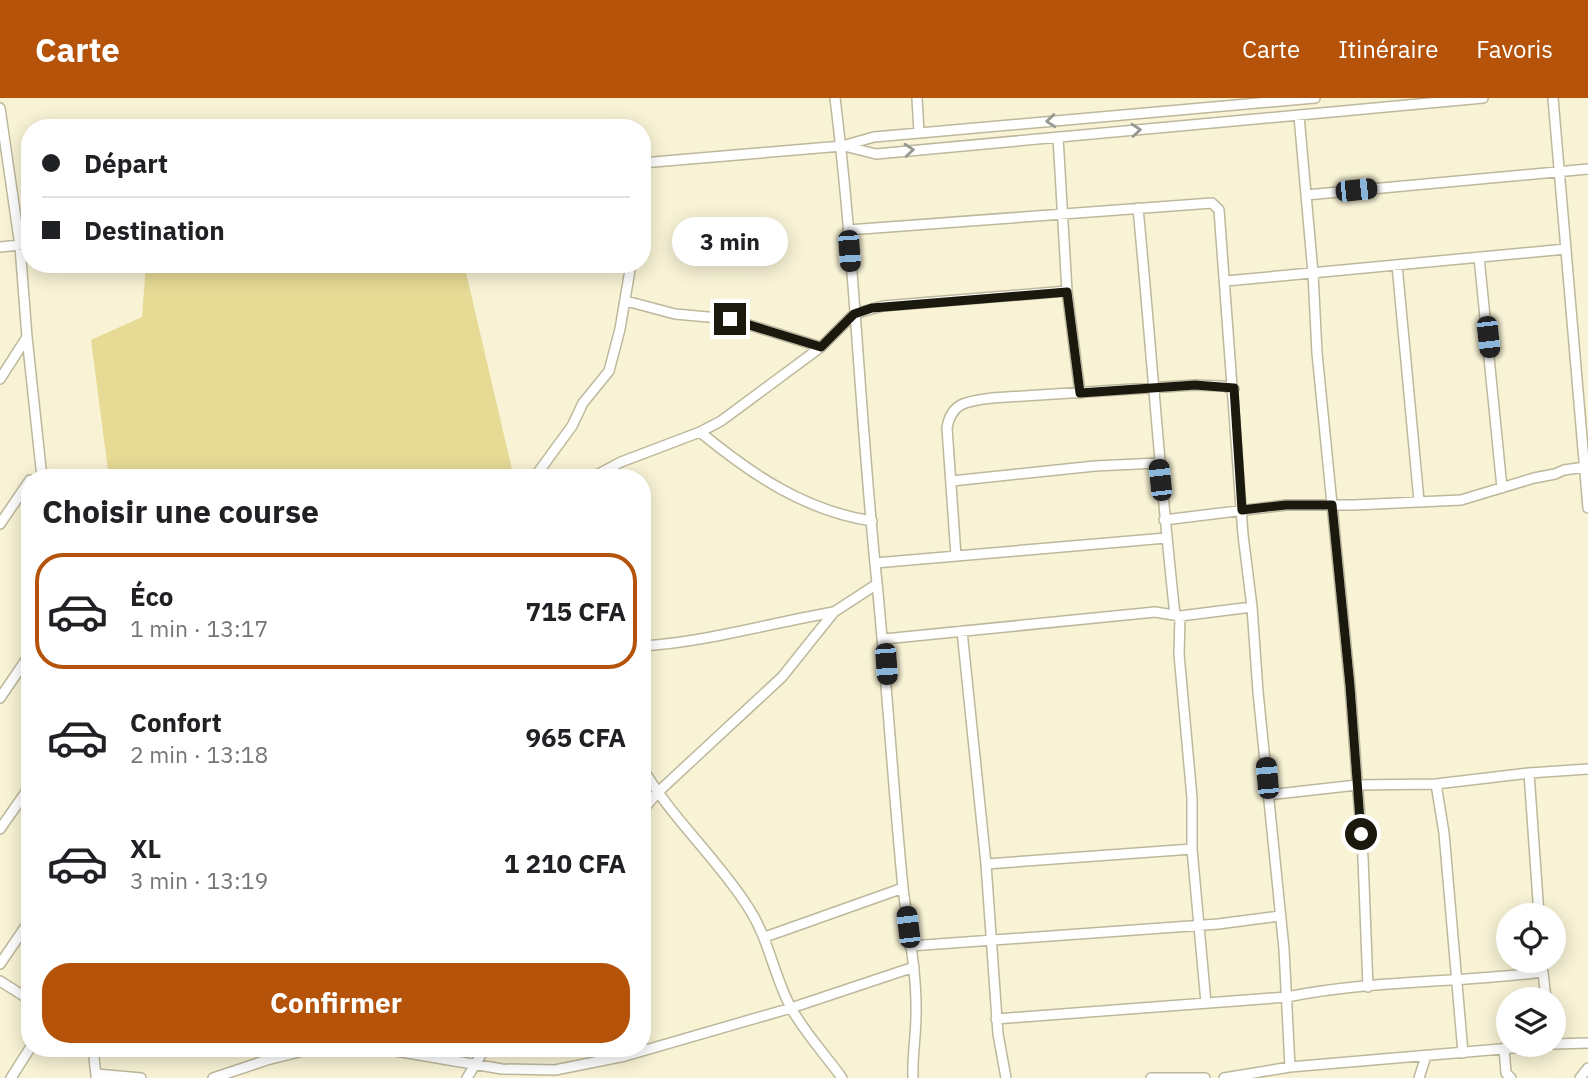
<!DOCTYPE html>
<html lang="fr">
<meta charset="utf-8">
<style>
:root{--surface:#fff;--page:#f2f2f2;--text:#202124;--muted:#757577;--line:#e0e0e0;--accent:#b45309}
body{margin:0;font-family:"IBM Plex Sans",sans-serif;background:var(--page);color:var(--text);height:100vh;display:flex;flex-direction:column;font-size:26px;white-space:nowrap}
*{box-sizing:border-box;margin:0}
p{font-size:23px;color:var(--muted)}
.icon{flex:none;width:38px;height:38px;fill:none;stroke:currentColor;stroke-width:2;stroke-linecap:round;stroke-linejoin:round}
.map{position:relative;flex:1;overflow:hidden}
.drawer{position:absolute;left:21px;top:371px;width:630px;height:588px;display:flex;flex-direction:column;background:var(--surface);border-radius:28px;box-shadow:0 4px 18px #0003}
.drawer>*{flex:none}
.top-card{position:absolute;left:21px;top:21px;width:630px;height:154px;border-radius:28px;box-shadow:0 4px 18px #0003;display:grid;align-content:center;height:154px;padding:0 21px;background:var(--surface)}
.controls{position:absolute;left:1496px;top:805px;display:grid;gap:14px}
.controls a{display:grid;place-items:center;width:70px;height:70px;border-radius:50%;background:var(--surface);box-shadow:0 4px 18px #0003;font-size:35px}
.end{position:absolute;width:32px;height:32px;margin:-16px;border:9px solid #1b190e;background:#fff;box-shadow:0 0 0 4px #fff}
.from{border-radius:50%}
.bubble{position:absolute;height:49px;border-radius:24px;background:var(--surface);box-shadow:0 4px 18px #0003;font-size:23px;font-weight:700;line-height:49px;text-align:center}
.car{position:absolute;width:21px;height:42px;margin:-21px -10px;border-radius:9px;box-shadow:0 0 5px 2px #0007;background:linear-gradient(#222 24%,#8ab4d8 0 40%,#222 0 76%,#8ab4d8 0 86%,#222 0)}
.top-card b{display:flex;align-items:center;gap:24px;height:66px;font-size:26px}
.top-card b+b{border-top:2px solid var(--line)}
.top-card i{width:18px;height:18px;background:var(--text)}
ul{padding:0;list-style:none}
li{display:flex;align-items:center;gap:21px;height:116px;margin:0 14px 10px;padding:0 7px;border:4px solid transparent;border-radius:28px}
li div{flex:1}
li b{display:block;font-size:26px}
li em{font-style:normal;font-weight:700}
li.selected{border-color:var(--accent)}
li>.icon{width:63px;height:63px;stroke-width:1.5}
h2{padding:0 21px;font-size:32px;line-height:84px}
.action{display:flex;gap:14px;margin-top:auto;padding:14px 21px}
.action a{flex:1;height:80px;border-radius:28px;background:var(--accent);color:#fff;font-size:28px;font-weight:700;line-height:80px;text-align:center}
header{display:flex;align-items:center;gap:42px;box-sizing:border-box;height:98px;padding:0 35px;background:var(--accent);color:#fff}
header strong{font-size:33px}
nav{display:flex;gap:38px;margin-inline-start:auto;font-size:24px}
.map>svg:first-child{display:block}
.green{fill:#e6da95}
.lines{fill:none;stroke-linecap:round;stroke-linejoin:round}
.minor-casing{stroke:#bdb89c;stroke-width:12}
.minor{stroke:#fff;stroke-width:9}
.oneway{stroke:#989893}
.route{stroke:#1b190e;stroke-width:9}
</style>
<header>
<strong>Carte</strong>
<nav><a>Carte</a><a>Itinéraire</a><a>Favoris</a></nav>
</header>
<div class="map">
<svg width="1588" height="980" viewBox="0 0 1588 980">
<rect width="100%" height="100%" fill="#f8f3d5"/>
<path class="green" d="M146,166h318l50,214h-405l-18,-138 51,-23z"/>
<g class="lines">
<g class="minor-casing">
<path id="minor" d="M835,0c20,161 25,324 42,485 10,102 16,204 26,305 5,42 14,84 13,127 0,21 -4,42 -3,63
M917,0l2,35
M1553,0l35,410
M0,10l20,138 7,91 15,141
M1299,18l14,157 4,80 33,333 13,172 5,129
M1058,39l9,154 13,102
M844,48l32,8 607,-56
M642,65l200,-17 32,-9 441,-39
M642,75v2
M1306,97l282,-26
M1138,110c13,136 22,272 37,407
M848,132l364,-27 7,7 24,325 9,72 6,85 26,257 6,118
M0,149l30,-3
M1479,159l23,231
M1397,167l22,236
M1226,183l340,-32
M626,203l49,13 55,5 91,28
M0,281l27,-42
M700,334c51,42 105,79 172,89
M534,380l38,-52 11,-23 26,-32 11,-42 11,-65
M591,380l30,-16 79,-30 21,-11 100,-74 33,-33 29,-8 184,-15
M952,383l143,-15 63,-3
M1164,422l122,-15h68l107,-5 73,-22 21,-4 9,-4 21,-3
M0,426l30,-44
M956,458l-9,-128c4,-26 21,-27 45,-30l203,-13 28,1 11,3
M875,465l291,-25
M1180,518l-1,38 13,144v51l14,154
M962,533l24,233 12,170 8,44
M884,541l271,-27 25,4 72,-9
M642,548c65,-4 128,-23 192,-34
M0,600l30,-44
M642,669c29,51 74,90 106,140 20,30 25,65 41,97 13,26 36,50 53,74
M1529,675l10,142
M1436,686l8,49 19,220
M1268,697l89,-10 79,-1 93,-11 59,-4
M642,713l15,-18 125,-116 52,-65 43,-28
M0,731l30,-43
M986,766l206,-15
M765,839l138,-49
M910,848l308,-22 62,-8
M0,866l30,-44
M0,883l30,19
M996,921l291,-22c84,-17 171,-14 256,-25l3,27
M1554,946l34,-1
M93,950l3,28
M378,950l124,21 53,1 70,-14 166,-48 123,-41
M1504,950l2,25 5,5
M97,976l44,4
M11,980l19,-30
M213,980l54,-18 48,-12
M467,980l18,-30
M1151,980h54
M1224,980l66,-11 258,-22
M1419,980l7,-22
M1580,980l8,-10"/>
</g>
<use href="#minor" class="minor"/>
</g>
<defs><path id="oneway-chevron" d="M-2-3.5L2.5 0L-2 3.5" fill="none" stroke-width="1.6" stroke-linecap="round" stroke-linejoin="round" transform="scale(1.75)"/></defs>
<g class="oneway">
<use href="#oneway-chevron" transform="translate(1051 23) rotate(175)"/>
<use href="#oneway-chevron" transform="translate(1136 32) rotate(-5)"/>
<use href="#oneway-chevron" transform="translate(909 52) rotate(-5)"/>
</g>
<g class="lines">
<path class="route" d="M730,221l91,28 33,-33 18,-6 195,-16 13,101 115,-8 39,3 8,122 44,-5h46l18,181 11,148"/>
</g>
</svg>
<div class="controls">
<a><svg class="icon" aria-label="locate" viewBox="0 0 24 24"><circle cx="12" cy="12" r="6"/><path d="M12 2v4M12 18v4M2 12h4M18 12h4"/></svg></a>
<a><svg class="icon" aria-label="layers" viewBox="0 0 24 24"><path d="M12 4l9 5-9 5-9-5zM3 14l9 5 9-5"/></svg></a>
</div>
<i class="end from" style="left:1361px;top:736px"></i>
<i class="end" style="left:730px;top:221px"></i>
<div class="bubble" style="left:672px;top:119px;width:116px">3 min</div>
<i class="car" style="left:1356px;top:92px;rotate:84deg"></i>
<i class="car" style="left:849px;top:153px;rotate:176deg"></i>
<i class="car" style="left:1488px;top:239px;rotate:174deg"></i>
<i class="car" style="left:1160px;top:382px;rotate:354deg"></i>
<i class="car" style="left:886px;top:566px;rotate:176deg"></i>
<i class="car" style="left:1267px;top:680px;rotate:355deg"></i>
<i class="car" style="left:908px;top:829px;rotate:353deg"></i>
<div class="top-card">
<b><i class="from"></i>Départ</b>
<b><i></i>Destination</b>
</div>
<section class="drawer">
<h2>Choisir une course</h2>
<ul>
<li class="selected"><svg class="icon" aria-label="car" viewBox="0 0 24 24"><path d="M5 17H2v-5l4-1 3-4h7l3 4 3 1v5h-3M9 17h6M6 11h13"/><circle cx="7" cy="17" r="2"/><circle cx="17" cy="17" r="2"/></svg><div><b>Éco</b><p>1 min · 13:17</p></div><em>715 CFA</em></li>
<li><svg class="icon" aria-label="car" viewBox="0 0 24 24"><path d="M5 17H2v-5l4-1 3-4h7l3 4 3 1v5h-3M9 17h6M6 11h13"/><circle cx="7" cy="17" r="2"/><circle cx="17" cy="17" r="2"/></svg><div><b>Confort</b><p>2 min · 13:18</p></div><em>965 CFA</em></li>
<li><svg class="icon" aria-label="car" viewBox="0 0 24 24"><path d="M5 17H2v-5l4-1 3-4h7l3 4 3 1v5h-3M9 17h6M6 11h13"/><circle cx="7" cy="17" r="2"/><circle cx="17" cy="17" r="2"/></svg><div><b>XL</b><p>3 min · 13:19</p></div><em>1 210 CFA</em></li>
</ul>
<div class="action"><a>Confirmer</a></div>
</section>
</div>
